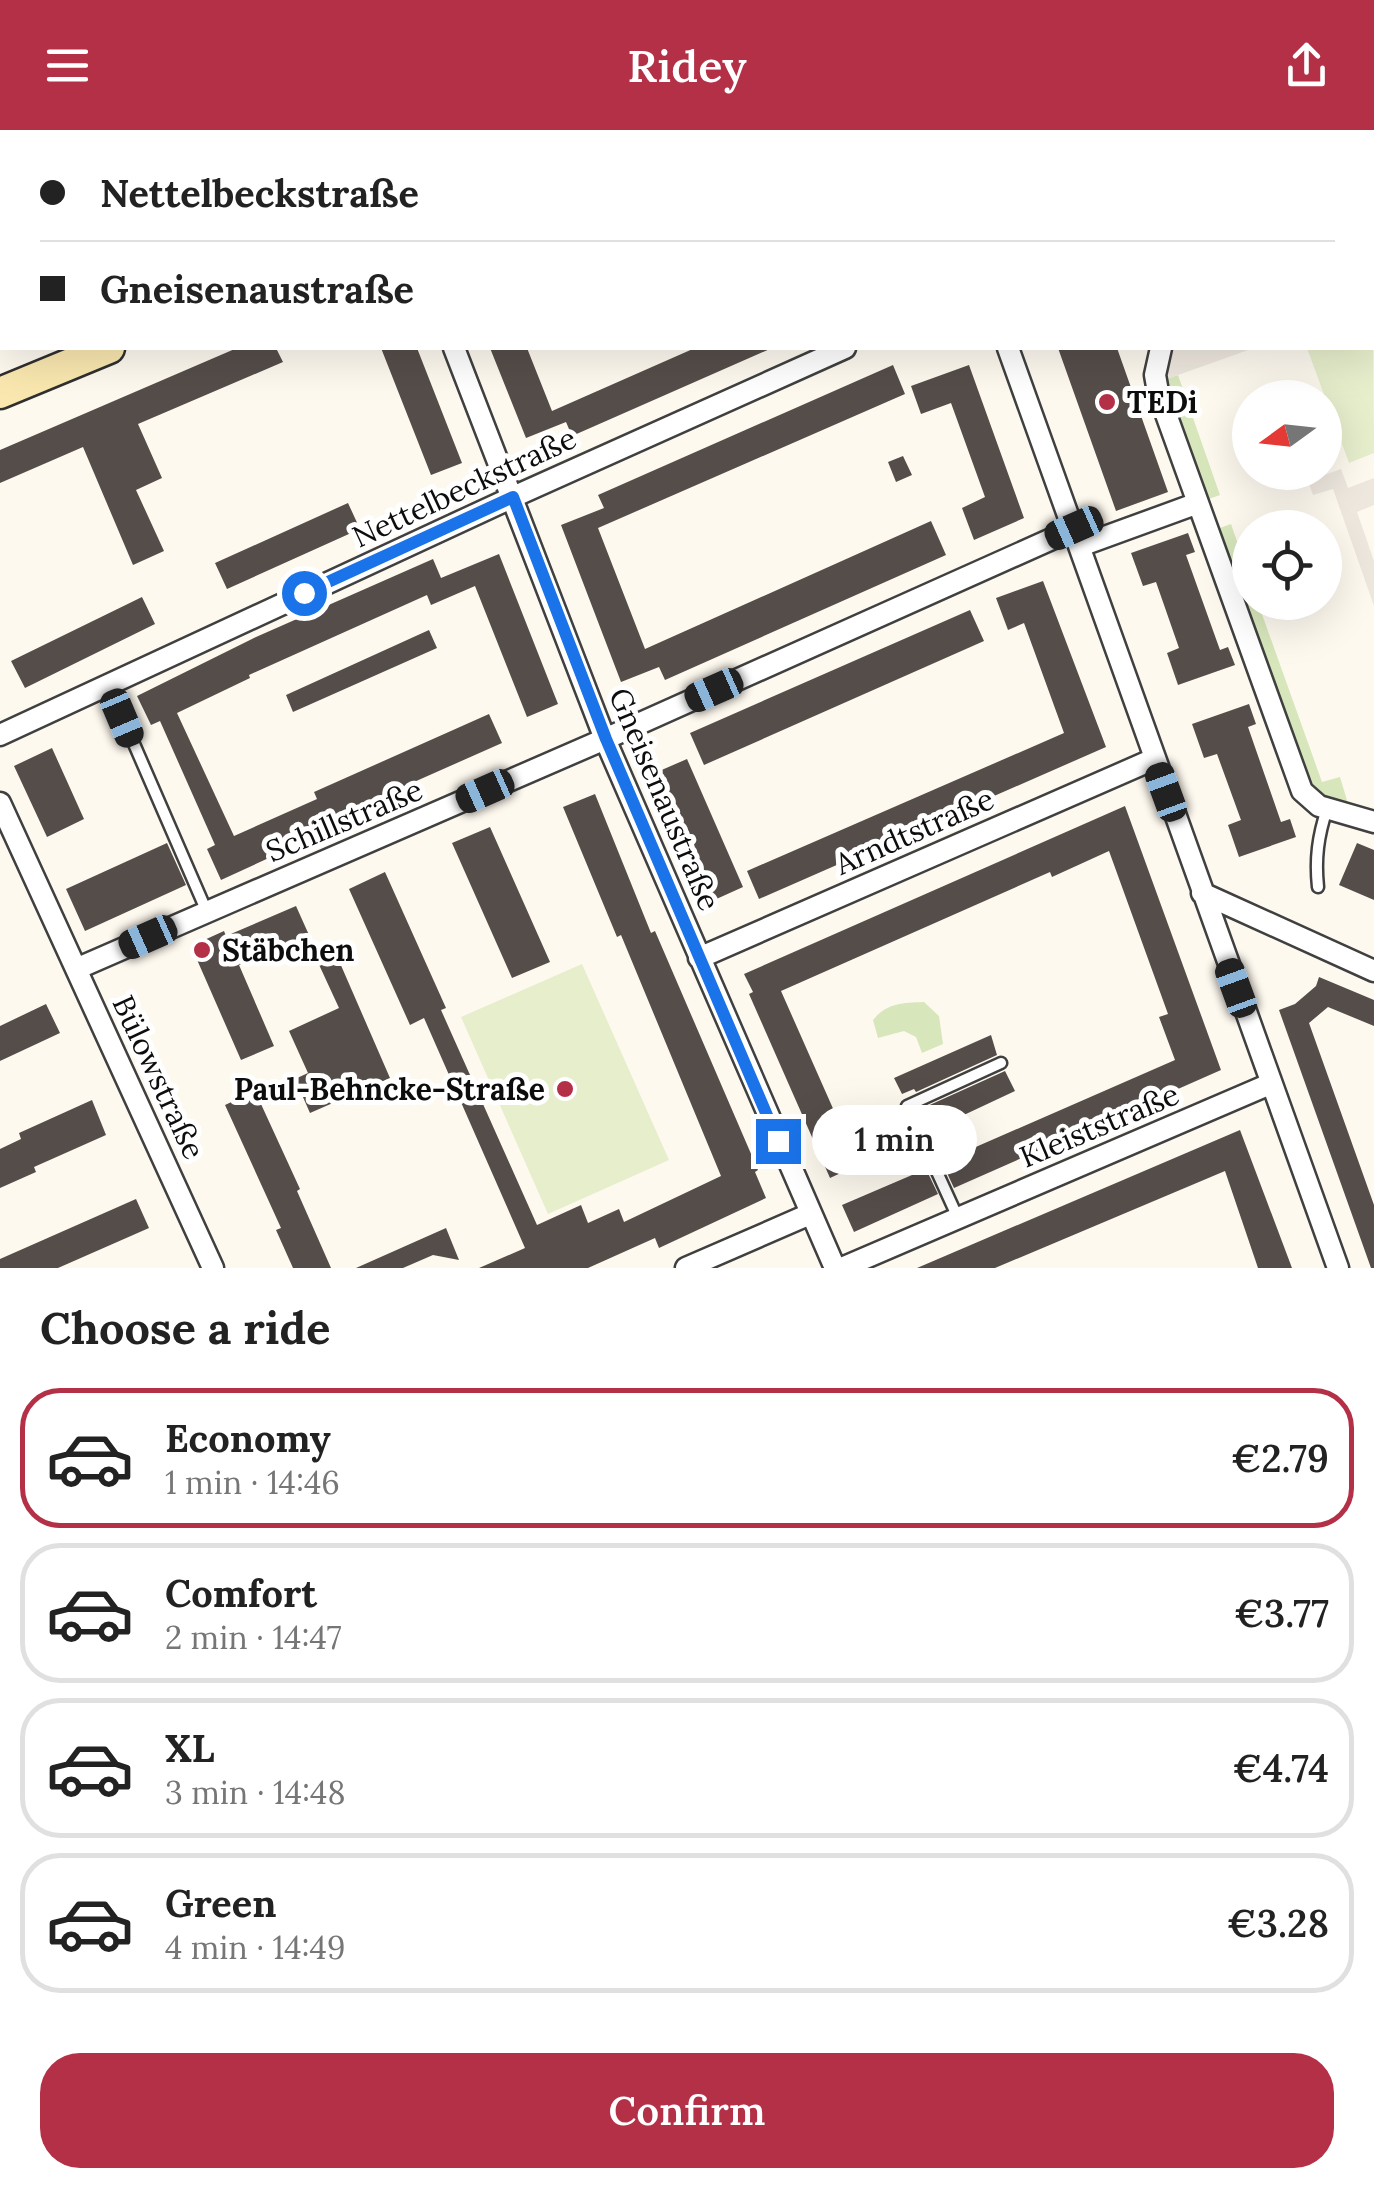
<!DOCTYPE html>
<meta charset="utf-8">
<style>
:root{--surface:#fff;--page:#f6f6f6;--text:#222;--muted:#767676;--line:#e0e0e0;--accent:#b33047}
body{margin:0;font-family:Lora,serif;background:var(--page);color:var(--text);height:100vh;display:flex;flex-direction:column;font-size:38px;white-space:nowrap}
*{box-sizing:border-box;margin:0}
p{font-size:32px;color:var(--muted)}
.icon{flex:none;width:55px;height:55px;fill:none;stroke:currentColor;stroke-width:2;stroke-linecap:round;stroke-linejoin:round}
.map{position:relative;height:1138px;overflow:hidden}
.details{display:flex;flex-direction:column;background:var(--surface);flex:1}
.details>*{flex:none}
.hud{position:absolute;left:0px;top:0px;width:1375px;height:220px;box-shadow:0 10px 40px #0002;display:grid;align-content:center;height:220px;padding:0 40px;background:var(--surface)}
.needle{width:65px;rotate:255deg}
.buttons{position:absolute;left:1232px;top:250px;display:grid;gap:20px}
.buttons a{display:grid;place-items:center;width:110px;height:110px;border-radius:50%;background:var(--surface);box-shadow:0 10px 40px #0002;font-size:50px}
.end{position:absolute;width:45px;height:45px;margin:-22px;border:12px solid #1a73e8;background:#fff;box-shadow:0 0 0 5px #fff}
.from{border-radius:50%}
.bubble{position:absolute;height:70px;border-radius:35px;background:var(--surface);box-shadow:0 10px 40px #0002;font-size:32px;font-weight:600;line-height:70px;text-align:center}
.car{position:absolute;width:30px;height:60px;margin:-30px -15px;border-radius:12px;box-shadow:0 0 8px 2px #0007;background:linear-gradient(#222 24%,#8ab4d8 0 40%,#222 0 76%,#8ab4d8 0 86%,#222 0)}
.hud b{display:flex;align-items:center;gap:35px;height:95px;font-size:38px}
.hud b+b{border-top:2px solid var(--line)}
.hud i{width:25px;height:25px;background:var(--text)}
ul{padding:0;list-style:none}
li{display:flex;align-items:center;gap:30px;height:140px;margin:0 20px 15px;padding:0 20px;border:5px solid var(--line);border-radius:40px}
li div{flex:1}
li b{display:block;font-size:38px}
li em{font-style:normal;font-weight:600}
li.on{border-color:var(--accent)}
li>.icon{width:90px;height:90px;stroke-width:1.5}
h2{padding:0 40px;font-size:45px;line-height:120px}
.primary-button{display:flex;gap:20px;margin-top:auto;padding:20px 40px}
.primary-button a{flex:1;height:115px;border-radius:40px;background:var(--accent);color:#fff;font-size:40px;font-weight:600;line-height:115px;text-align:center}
header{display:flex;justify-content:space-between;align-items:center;height:130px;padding:0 40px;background:var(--accent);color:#fff;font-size:45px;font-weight:600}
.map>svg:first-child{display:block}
.green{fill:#d7e6bb}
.pitch{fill:#e6eecc}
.plaza{fill:#ede7de}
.building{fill:#554d4a}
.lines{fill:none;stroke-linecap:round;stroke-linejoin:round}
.lane-casing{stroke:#404040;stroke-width:15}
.street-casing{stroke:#404040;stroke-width:25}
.secondary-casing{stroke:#2f2f2f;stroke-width:35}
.lane{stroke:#fff;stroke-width:10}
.street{stroke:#fff;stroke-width:20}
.secondary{stroke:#f9e7af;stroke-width:30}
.route{stroke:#1a73e8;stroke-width:12}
.poi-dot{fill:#b33047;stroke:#fff;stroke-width:4}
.labels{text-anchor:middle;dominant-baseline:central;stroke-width:10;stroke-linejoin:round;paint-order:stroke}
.poi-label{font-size:30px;font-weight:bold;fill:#0d0d0d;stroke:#fff;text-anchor:start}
.street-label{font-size:30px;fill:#0d0d0d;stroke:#fff}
</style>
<header><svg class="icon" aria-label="menu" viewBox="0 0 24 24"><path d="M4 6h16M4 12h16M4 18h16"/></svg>Ridey<svg class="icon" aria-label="share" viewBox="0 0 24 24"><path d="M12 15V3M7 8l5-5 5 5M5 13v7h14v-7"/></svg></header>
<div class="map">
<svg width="1374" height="1138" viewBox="0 0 1374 1138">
<rect width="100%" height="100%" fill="#fef9ef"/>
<path class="green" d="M1178,245l42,120 -11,4 -45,-119z
M1231,394l19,55v23l8,1 64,179 18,-5 9,30 -32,-12 -8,-8 -92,-258z
M924,872l15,14 4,28 -21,9 -6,-16 -12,-6 -26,7 -5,-18c14,-17 29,-17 51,-18z"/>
<path class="pitch" d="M1373,168l1,155 -25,10 -42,-115h65z
M582,834l87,196 -121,54 -87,-197z"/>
<path class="plaza" d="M1171,218h83l-90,32 1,-21z
M1341,339l7,19 26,-10v27l-17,7 17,49v45l-41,-117 -20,6 -5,-14z"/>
<path class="building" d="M237,218h39l7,14 -145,62 24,54 -26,12 28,61 -31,14 -50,-118 -83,36v-33z
M381,218h36l45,115 -31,12z
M490,218h37l25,63 143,-63h77l-200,88 -6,-14 -40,16z
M1058,218h59l51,144 -52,19z
M893,235l12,29 -307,134 47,121 286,-128 15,34 -281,125 -6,-13 -38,15 -60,-157 43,-17 -6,-13z
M969,235l55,153 -50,22 -12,-32 23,-11 -34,-94 -30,11 -10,-28z
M903,326l9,19 -16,7 -8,-20z
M348,373l12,26 -133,60 -12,-26z
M1188,403l7,19 -9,3 34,95 8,-3 7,18 -57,20 -11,-32 12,-5 -23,-66 -13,4 -12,-33z
M499,424l59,150 -31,13 -52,-131 -44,19 -4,-10 -178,80 1,3 -73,35 57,123 83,-37 -3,-7 175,-78 13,29 -185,82 4,9 -100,46 -14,-31 8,-4 -55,-124 -9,4 -14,-29 119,-59 177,-78 8,19z
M1043,451l63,166 -347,152 -12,-28 317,-138 -40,-110 -16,7 -12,-32z
M142,467l13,27 -130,64 -14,-27z
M970,480l14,31 -280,124 -14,-32z
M429,500l8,18 -144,64 -7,-17z
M1249,574l7,20 -8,3 33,95 9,-3 6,18 -57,20 -11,-32 13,-5 -24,-66 -13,4 -12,-34z
M52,618l32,71 -37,18 -33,-71z
M687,629l56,128 -31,14 -55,-129z
M595,664l56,139 4,-2 103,239 -3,2 11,26 -107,50 -4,-10 -67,30h-109l46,-20 -101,-230 -14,7 -61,-136 36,-17 61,136 -5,2 96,215 44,-20 7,18 31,-14 5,13 97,-46 -100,-241 -4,2 -54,-130z
M1125,676l96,264 -267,118 -12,-26 4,-2 229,-100 -16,-43 9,-3 -59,-163 -57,26 -2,-5 -269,119 77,174 -28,13 -81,-184 4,-2 -9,-18z
M490,697l60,135 -38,16 -60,-135z
M167,713l19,42 -101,46 -19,-42z
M1357,713l17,7v50l-35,-15z
M296,776l13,29 -70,30 35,81 -33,14 -50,-114 33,-15 2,5z
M333,817l57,131 -80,35 -15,-34 13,-6 -19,-42 50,-23 -24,-52z
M1319,847l55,23v26l-46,-19 -19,16 65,182v63h-3l-92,-258 16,-6 21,-18z
M46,874l14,29 -60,28v-35z
M991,905l6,20 -81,37 -2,-3 -12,5 -8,-16z
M1005,941l10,20 -81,38 -11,-21z
M255,961l45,98 -3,2 34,77h-38l-17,-38 5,-2 -56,-123z
M92,970l14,35 -72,32 2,5 -36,16v-39l21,-10 -2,-6z
M1240,1000l52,138h-34l-33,-97 -230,97h-78z
M926,1039l12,25 -84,38 -12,-27z
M136,1069l13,29 -91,40h-58v-9z
M446,1098l13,32 -26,-5 -30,13h-47z"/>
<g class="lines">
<g class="lane-casing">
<path id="lane" d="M225,0l1,2
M370,0l1,2
M108,554l99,228
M1318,757c-3,-28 0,-51 9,-78
M958,1088l-51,-112 94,-43"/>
</g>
<g class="street-casing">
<path id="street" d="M929,0l1,2
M1372,21l2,-1
M1372,119h2
M454,218l151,391 230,529
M1008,218l330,920
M1161,218l-6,27 3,17 144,399 17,15 55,16
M1080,416l118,-43
M0,605l513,-238 332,-149
M0,673l213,465
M1202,763l172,78
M699,828l455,-199
M76,839l529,-230 469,-210
M686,1138l124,-54
M842,1138l428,-184"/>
</g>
<g class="secondary-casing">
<path id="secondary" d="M576,2l3,-2
M0,263l109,-45"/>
</g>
<use href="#lane" class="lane"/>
<use href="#street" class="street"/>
<use href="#secondary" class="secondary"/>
</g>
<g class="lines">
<path class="route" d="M304,463l209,-96 93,242 172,402"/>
</g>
<g class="poi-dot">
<circle cx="1107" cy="272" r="10"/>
<circle cx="202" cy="820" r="10"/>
<circle cx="565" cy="959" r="10"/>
</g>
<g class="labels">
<g class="poi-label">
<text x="1127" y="272">TEDi</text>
<text x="222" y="820">Stäbchen</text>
<text x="545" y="959" text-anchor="end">Paul-Behncke-Straße</text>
</g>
<g class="street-label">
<text transform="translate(464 357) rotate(-25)">Nettelbeckstraße</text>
<text transform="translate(665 669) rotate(67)">Gneisenaustraße</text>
<text transform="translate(344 690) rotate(-23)">Schillstraße</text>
<text transform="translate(914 701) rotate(-24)">Arndtstraße</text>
<text transform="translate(159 947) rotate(65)">Bülowstraße</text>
<text transform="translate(1099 995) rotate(-23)">Kleiststraße</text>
</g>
</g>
</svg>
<div class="buttons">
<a><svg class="needle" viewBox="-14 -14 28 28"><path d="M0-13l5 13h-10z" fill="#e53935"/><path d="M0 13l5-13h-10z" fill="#767676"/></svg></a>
<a><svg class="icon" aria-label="locate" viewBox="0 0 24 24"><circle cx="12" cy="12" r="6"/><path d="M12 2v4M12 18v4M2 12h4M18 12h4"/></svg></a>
</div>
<i class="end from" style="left:304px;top:463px"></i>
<i class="end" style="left:778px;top:1011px"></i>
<div class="bubble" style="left:812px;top:975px;width:165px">1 min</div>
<i class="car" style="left:1074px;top:398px;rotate:246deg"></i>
<i class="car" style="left:714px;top:560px;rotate:246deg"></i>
<i class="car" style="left:122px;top:588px;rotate:157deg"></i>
<i class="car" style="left:485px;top:661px;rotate:246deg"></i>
<i class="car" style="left:1166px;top:662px;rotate:340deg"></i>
<i class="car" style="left:148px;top:807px;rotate:246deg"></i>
<i class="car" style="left:1236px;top:858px;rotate:340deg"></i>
<div class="hud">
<b><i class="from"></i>Nettelbeckstraße</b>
<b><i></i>Gneisenaustraße</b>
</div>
</div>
<section class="details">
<h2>Choose a ride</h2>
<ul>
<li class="on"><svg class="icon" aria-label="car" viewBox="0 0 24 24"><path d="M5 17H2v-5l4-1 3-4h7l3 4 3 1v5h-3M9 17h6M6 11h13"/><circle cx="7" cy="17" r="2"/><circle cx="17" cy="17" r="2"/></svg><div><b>Economy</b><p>1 min · 14:46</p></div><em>€2.79</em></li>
<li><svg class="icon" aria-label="car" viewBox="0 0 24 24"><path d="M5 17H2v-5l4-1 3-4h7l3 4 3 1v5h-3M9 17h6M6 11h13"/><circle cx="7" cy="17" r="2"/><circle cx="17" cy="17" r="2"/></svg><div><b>Comfort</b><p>2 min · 14:47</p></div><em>€3.77</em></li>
<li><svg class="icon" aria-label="car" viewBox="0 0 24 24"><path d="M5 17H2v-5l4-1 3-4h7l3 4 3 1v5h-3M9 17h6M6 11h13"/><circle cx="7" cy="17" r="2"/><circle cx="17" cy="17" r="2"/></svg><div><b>XL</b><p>3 min · 14:48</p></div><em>€4.74</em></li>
<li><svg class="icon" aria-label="car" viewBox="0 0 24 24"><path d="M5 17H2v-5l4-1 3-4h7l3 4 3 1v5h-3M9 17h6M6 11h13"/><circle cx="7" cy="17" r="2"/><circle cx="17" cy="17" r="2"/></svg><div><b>Green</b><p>4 min · 14:49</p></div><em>€3.28</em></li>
</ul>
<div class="primary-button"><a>Confirm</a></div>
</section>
